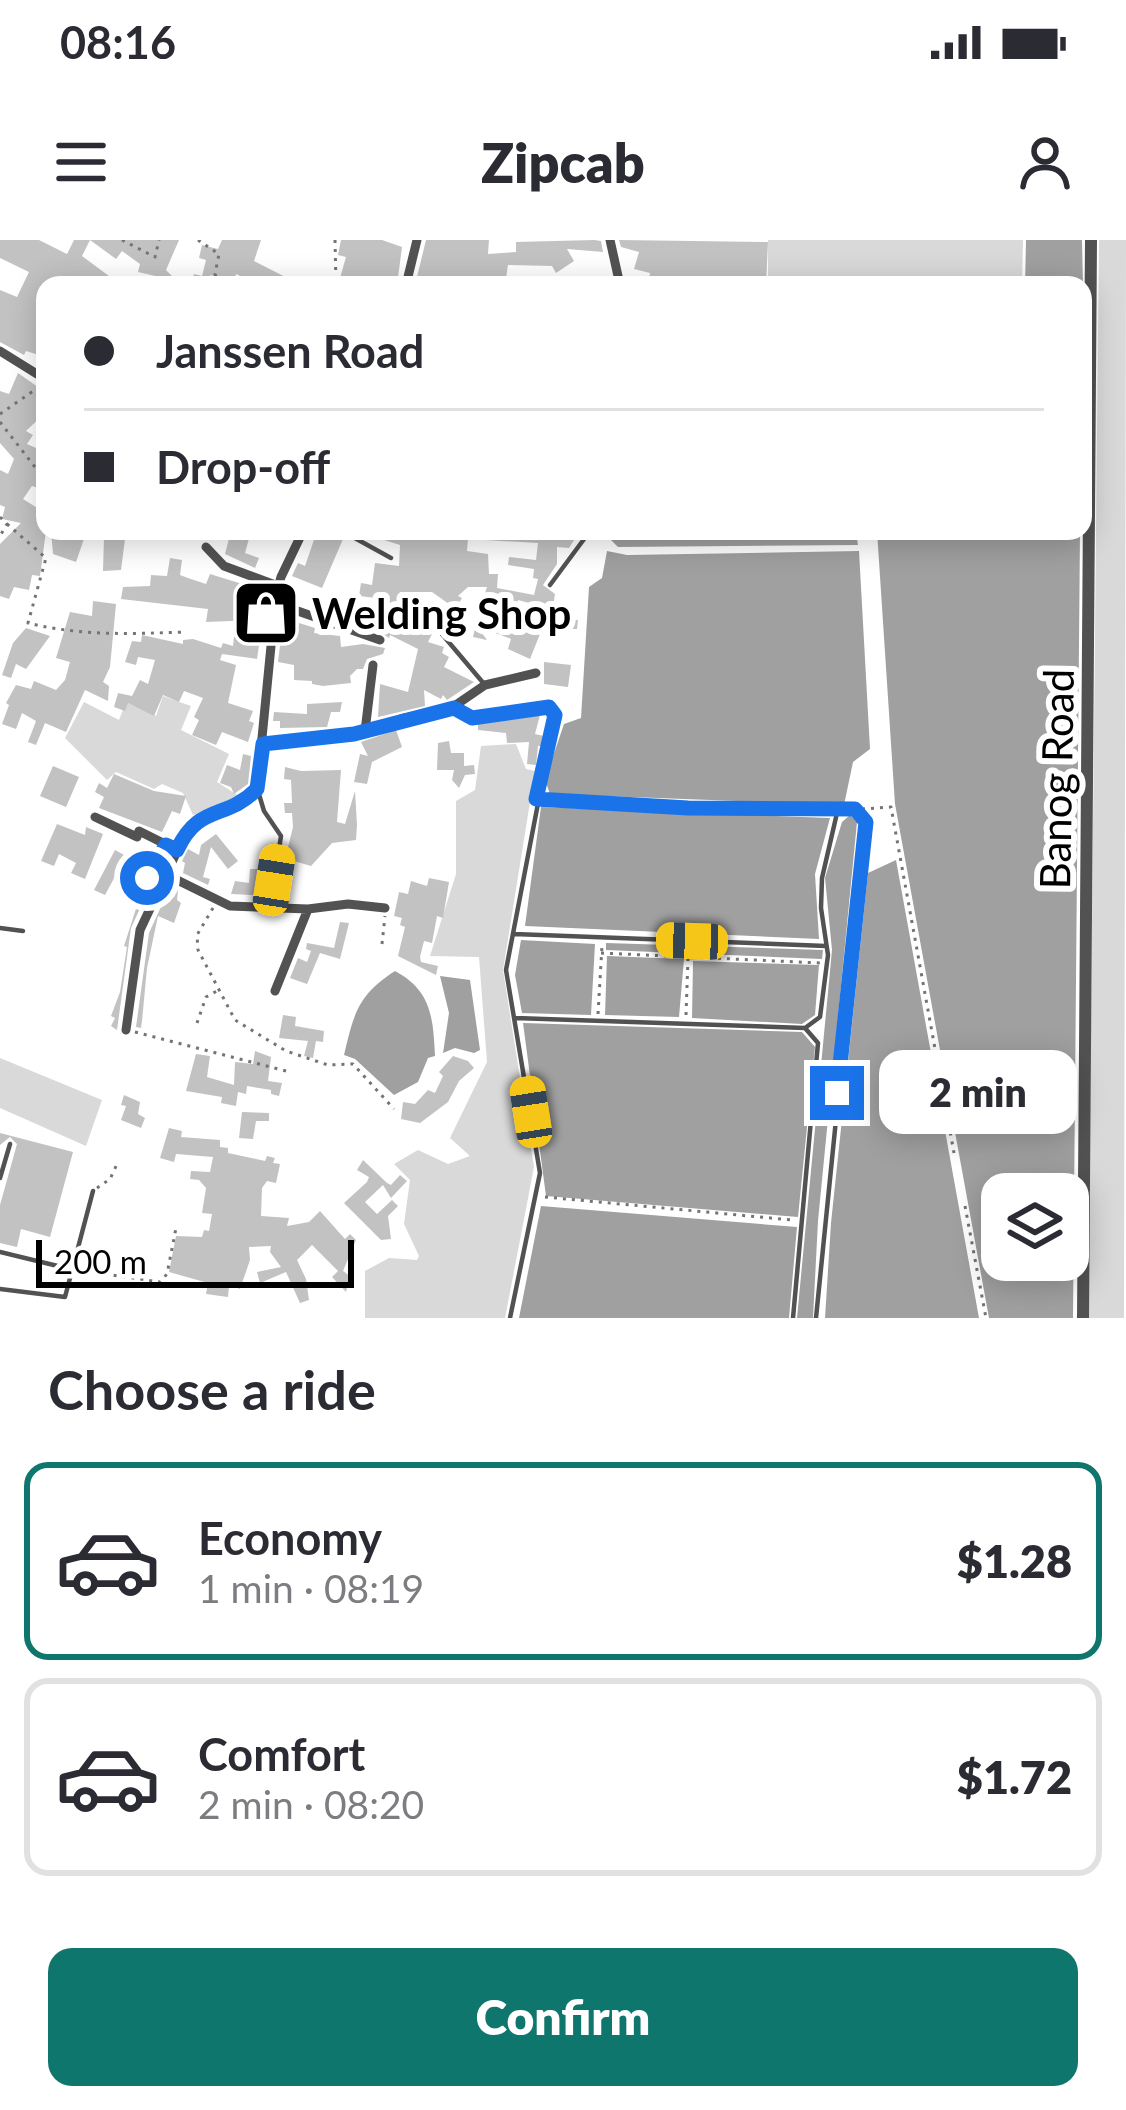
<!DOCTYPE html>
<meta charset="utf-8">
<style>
:root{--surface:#fff;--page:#f2f2f3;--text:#2b2b33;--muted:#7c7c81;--line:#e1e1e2;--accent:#0f766e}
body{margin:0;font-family:Lato,sans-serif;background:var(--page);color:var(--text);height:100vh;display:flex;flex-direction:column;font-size:45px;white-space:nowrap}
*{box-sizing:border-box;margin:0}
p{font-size:39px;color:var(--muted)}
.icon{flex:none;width:66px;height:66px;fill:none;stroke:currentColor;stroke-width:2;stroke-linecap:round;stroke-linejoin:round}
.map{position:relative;height:1078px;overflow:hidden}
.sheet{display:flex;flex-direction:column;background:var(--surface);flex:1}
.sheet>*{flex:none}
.hud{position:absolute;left:36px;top:36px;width:1056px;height:264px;border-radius:24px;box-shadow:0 6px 30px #0003;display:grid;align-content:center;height:264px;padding:0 48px;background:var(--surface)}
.controls{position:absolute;left:981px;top:933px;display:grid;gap:24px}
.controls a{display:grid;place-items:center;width:108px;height:108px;border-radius:24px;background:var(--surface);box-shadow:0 6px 30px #0003;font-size:60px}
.scale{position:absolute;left:36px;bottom:30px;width:318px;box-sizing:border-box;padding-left:12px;border:6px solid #000;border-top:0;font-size:33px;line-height:42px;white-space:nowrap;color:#000;-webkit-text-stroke:9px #fff;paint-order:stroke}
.end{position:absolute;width:54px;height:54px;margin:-27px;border:15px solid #1a73e8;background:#fff;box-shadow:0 0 0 6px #fff}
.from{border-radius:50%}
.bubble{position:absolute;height:84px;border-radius:24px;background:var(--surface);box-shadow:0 6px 30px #0003;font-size:39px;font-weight:800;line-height:84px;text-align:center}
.car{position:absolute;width:36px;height:72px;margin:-36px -18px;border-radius:15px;box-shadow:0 0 9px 3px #0007;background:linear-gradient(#f5c518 24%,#345 0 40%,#f5c518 0 76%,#345 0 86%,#f5c518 0)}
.hud b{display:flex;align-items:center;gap:42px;height:114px;font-size:45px}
.hud b+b{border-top:3px solid var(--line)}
.hud i{width:30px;height:30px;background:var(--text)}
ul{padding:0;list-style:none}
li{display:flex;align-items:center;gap:36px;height:198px;margin:0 24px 18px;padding:0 24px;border:6px solid var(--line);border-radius:24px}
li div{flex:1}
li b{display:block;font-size:45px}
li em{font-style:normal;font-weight:800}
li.current{border-color:var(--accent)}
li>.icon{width:108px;height:108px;stroke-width:1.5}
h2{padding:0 48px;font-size:54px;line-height:144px}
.primary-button{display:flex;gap:24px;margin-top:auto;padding:24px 48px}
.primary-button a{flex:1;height:138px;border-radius:24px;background:var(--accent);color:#fff;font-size:48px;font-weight:800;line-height:138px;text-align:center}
.status{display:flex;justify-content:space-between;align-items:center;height:84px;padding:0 60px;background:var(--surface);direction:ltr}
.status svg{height:33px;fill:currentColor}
header{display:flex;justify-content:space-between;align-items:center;height:156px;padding:0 48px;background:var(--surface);font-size:54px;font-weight:800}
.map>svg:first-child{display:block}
.green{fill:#d9d9d9}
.water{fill:#a0a0a0;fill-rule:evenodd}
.building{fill:#c2c2c2;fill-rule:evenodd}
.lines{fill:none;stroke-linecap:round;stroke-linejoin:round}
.path{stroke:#747474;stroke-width:3;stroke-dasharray:3 6;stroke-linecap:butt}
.service{stroke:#525252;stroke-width:4.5}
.minor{stroke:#525252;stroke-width:9}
.tertiary{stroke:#525252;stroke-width:12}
.route{stroke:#1a73e8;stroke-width:15}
.labels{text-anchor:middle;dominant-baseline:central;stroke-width:12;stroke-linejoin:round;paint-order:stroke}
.poi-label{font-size:42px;font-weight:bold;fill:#000;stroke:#fff;text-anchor:start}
.street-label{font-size:42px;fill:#000;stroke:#fff}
</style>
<div class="status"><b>08:16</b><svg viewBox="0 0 49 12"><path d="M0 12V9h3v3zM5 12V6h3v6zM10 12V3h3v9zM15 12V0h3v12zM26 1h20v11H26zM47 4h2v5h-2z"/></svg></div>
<header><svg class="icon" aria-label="menu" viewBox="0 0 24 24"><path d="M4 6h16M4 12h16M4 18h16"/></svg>Zipcab<svg class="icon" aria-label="person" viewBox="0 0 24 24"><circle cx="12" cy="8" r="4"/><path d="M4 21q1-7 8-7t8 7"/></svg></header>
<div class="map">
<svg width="1126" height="1078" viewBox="0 0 1126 1078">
<rect width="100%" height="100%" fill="#fff"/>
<path class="green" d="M768,0h255l-1,45h-254z
M1099,0h27l-2,1078h-36z
M163,456l28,10 -10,24 48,24 -12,28 22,14 -46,19 -10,-22 -21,-9 -8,5 -38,-17 -9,8 -42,-42 19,-36 35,18 7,-18 30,14z
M516,504l10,25 9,2 -32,199 31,197 -29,151h-140v-47l24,-13 28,2 2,-4 -15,-32 6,-44 -16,-16 24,-14 30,14 22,-8 -20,-18 37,-76 -8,-105 -49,-1 26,-82v-73l19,-11 6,-44z
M0,818l102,42 -16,46 -86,-38z"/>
<path class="water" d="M1026,0h56l1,45h-58z
M608,291l248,1 2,13 -240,2 -9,-9z
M877,291h203l-7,787h-84l-94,-514zM1002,954h66v66h-66z
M607,311l20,4 232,-4 11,198 -17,13 -9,43 -294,-11 -5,-14 19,-56 17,-6 8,-131 13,-9z
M541,567l289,11 -15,56 4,65 -294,-13z
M850,575l7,7 -39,399 -5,97h-16l35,-368 -7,-72 17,-56z
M896,620l83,458h-154l6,-95 37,-350z
M521,700l74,4 -4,71 -69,-2 -7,-38z
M606,703l217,7 -1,9 -216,-9z
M607,716l77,3 -5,58 -74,-2z
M693,721l126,4 -4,50 -13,9 -110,-6z
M395,731c37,20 38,47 40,85l-7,2 -10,24 -24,13 -39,-36 -11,-4c10,-42 14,-60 51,-84z
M440,736l30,4 10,70 -6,3 -19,-5 -12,5 6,-40z
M523,783l279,9 13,15 -17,170 -252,-21z
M541,966l256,21 -8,91h-270z"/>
<path class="building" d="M0,0h39l28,14 7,-14h105l-13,30 10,10 -18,5 6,-7 -26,-6 2,-8 -18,-13 -6,8 -26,-19 -8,16 27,20 -5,9h-59v42l-6,13 6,2v15l-19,-6 -2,4 -24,-13v-52l17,7 12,-25 -29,-14z
M222,0h39l-7,21 47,24h-41l-24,-11 -2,8 -24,-7 9,10 -28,-2 3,-9 8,2 4,-16 -7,-2 3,-13 16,4z
M341,0h41l20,7 -5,38h-59l8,-28 -8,-2z
M426,0h63l-1,14 28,-2v-10l78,-2 7,1 2,11 -36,-3 7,12 -18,12 -4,-7 -44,-1 -3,20h-90z
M619,0l149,2 -2,43 -118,-2 2,-10 -16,-4 5,-17 -18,-5z
M18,133l27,19v21l-19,18 7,4 -6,9 18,8 -5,27 5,2v9l-13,-4 -9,13 16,10 6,-9 1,31 -6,45 -8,-1 -3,15 -15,-3 -5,12 -9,-3v-52l21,-21 -19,-4 3,-12 -5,-2v-35l8,4 6,-15 -14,-16v-52l9,3z
M51,291h23l11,5 -9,26 -23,-8z
M231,291l19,4 -5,18 14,5 -4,10 -30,-14z
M317,291h18l8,8 -21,49 -30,-12 6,-13 7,3z
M356,291l223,1 -10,16 -12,-1v17l-14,21 12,9 -3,19h6v6l20,1 -1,9h-33v-22l-26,-7 -3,13 -33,-11 5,-15h-19l-10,9 4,2 -6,11 -24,-17h-32l-4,15 25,12 -1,10 12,5 -4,8 16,5 -2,6 7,4 -5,10 30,15 -27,18 -4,-5 -2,4 -17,-9 1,16 -47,11 2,-33 28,8 10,-43 -28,-14 -1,3 -11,-8 7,-31 -26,-3 2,-13 11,2 3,-22 24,3 1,-21zM468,299l70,4 -2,17 -27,-3 -1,8 26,4 -1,9 5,1 -4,16 -37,-7 1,-14h-9l-1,-20 -21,-3z
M104,297l21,2 -4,31 -18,1z
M170,318l12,2 -2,15 8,3 18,6 4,-10 58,18 -5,45h-8v-17l-49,2 2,-13 -87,-10 2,-12 27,-1 1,-11 16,1z
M93,361l23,3 -6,63 -7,15 6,4 -1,15 -23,-11 -19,42 -21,-9 -9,22 -8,-3 8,-21 -14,-8 -6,16 -14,-5 7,-19 -3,-2 10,-18 15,4 3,-8 22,9 9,-10 5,-18 -14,-4 14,-46 22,4z
M478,376l45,10 17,8 -10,25 -22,-10 3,-10 -34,-13 10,14 -14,-3z
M299,383l16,5 -1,5 26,3 1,11 22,-3 22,4 -2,6 -16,5 -4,10h-6l-7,7 1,7 -28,3 -11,-2v-3l-18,-1v-15l-16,-3 3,-24 13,3z
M26,388l24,8 -24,33 -10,-5 -5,14 -9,-3 11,-32z
M142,395l41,9v-4l10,-1 28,9 2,-5 10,3 1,-9 26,2 -3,20 -35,-5 -2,6 16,5 -8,38 25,8 -4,10 5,2 -6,19 -26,-10 -6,13 -24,-10 7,-15 -5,-3 9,-19 -19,-7 -5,11 -16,-7 -9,21 -26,-13 -3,8 -11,-4 4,-14 14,3 8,-16 8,4 7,-24 -17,-3 -2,8 -11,-3 7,-21 9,1z
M544,422l27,3 -3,22 -24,-3z
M342,462l-2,10h-9l-4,15 -47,1v-7h-7l1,-9 33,2v-10z
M540,475l-5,19 9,2 -2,10h-4l-2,19 -9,-1 2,-22 -22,1 -1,-10 -28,-3v-6z
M396,490l6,17 -30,15 -5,22 -13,-2 6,-28 8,2 -7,-14z
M449,501l2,12h13v13l10,-1 1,9 -10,1 -6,13 -7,-8 2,-10h-17l1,-27z
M243,514l8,2 -3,28 -14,10 -3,-7 -11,-4 7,-18 13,5z
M53,526l26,11 -13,30 -26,-11z
M285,527l16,4 40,-1 -4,52 8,2 10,-33 2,34 -1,15 -24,3 -21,23 -17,-5 -4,13 -8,-2 11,-45 -1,-14h-7l-1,-10h8l-1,-23 -7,-1z
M114,534l40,17 32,5 -6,18 -8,-3 -10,21 -63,-24 5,-11 -9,-5 4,-9 8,5z
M57,584l28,11 1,-8 17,7 -18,45 -14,-6 5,-10 -17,-9 -5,12 -13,-5z
M216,594l22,27 -10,8 -17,-22 -8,30 7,2 -2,6 -25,-12 2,-10 -3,-2 6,-12 11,6 2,-10z
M115,610l11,6 -21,39 -11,-5z
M250,629h8l-2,14 17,5 -1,8 -41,-2 4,-13 14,2z
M429,638l20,4 -6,36 -6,-2 -5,27 -8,-2 -4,16 1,5 17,4 -2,9 -38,-19 7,-29 -5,-2 2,-7 -8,-2 5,-24 9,2 3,-13 16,5z
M170,647l8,3 -1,10 4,3 -7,20 -16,-7 -11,52 -5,53 -1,7 -5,-1 13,-94z
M142,650l6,1 -17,37 -14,102 -6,-4 4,-8 -4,-2 9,-24 7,-45 -3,-1z
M340,682l9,1 -9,36 -20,-6 -13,31 -17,-6 8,-20 9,4 4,-11 -5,-2 1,-6 27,5z
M283,775l13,2 -1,9 29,5 -1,11 -7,-1 -3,17 -9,-2 4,-15 -29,-3z
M255,811l16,6 -3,24 14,2 -3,13 -8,-2v-4l-24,-4 -1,8 -8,-2 -2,14 -15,-3 1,-6 -36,-6 10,-37 14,2 -3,21 27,8 1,-23 18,2z
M453,816l15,5 6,7 -15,13 -11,21 -28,21 -19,-4 2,-17 12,2 13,-14 7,3 8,-17 -4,-4z
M124,855l16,7 -2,12 7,4 -4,10 -20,-8 5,-14 -5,-1z
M242,872l27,1v8h-13l-3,18 -14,-1z
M169,888l13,3 -1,6 39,3v7l8,1v5l37,8 2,-5 8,2 -2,5 7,1 -4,19 -9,-2 -5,7 -1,28 28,2 -2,8 22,-4 11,-11 25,28 5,-5 6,6 -13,31 7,5 -4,16 -14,-15 6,-6 -26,-26 -15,15 9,19 3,21 -9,3 -14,-31 -26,11 -3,-11 24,-5 -11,-15 1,-6 -22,1 1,13 -10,29 -11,-4 -1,12 -22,-3 2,-11 -39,-11 7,-36 26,1 2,-7 5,1 3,-17 -10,-1 4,-25 -7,-8 -9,-1 1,-8 19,1 3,-15 -37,-3 -2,8 -14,-4z
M0,893l73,19 -23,85 -29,-8 -4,18 -17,-4v-38l17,-61 -7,-7 -10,8z
M363,920l24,23 4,2 9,-10 7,6 -16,17 -8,-13 -18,17 12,12 15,-14 6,6 -10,10 3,23 -10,1 -37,-37 23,-21 2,-5 -12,-7z"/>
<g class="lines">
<path class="path" d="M122,0l33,17 4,-17
M198,0l21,14 -4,20 4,11
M335,0l1,45
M0,174l39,-27
M0,182l45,58
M0,277l7,7 -7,12
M7,284l39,34 -18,65c53,13 102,11 157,9
M862,569l29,-2 63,346
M213,668l-16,27 1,15 37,70 51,31 42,14 25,-1 41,45
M382,704l3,-28
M601,713l220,10
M598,774l4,-68
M686,775l2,-57
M197,783l9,-26 11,-6
M135,792l155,40
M97,948l13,-9 8,-17
M545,957l247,23
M965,966l21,112
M78,1030l82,12 7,-8 9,-46"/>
<path class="service" d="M342,291l49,27
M550,345l40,-54
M419,367l66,78
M456,469l17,9 68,-11h8l6,8 -49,255 34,203 -30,145
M258,551l6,20 17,25 -7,45
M536,559l152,9 167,1 11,13 -50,496
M0,688l23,3
M514,694l312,12
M515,778l290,10 15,-11 8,-62 -7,-47 1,-30 15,-65
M0,938l10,-34
M0,1012l70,17
M0,1049l65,8 28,-106
M793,1078l25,-275 -13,-15"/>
<path class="minor" d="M610,0l10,45
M406,45l11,-45
M0,111l45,28
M206,307l18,19 54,20
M275,363l105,37
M365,491l8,-66
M263,504l91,-10 50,-16 43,-7 38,-26 51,-12
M95,577l42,20 2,-6 38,19
M167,635l63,31 78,3 40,-5 37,4
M147,638l19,-33
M275,751l33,-82
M126,790l14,-100 47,-100c19,-19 50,-21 70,-41l19,-194 5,-18 22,-46"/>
<path class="tertiary" d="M1083,1078l8,-1078"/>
</g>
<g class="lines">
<path class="route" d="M147,638l19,-33 11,5c22,-47 48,-29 80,-61l6,-45 91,-10 100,-26 18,10 77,-11 6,8 -19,84 152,9 167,1 11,13 -29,271"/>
</g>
<defs>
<g id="shop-square" transform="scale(3.45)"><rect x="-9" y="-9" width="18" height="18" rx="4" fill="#000" stroke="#fff"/><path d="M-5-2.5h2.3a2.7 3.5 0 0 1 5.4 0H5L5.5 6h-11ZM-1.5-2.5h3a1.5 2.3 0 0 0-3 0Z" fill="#fff"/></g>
</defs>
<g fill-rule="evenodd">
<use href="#shop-square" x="266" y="373"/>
</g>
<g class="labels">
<g class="poi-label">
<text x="312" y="373">Welding Shop</text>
</g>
<g class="street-label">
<text transform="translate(1056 539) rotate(-89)">Banog Road</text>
</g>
</g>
</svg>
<div class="controls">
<a><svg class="icon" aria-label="layers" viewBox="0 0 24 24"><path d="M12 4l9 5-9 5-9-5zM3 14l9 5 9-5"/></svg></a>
</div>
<div class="scale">200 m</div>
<i class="end from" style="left:147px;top:638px"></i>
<i class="end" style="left:837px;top:853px"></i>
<div class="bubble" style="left:879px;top:810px;width:198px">2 min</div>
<i class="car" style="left:274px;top:640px;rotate:9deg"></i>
<i class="car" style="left:692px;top:701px;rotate:272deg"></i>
<i class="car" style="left:531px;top:872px;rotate:351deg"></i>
<div class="hud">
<b><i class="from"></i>Janssen Road</b>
<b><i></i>Drop-off</b>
</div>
</div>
<section class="sheet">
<h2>Choose a ride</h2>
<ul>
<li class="current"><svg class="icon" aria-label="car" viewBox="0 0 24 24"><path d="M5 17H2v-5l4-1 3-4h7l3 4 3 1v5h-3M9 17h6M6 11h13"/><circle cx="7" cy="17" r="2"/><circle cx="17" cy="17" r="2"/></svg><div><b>Economy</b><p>1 min · 08:19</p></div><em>$1.28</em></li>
<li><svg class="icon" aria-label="car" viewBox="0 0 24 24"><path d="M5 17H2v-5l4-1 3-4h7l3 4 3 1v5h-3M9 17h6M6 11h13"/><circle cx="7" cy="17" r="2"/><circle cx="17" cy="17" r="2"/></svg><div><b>Comfort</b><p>2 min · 08:20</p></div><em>$1.72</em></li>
</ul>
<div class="primary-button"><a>Confirm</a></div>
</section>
